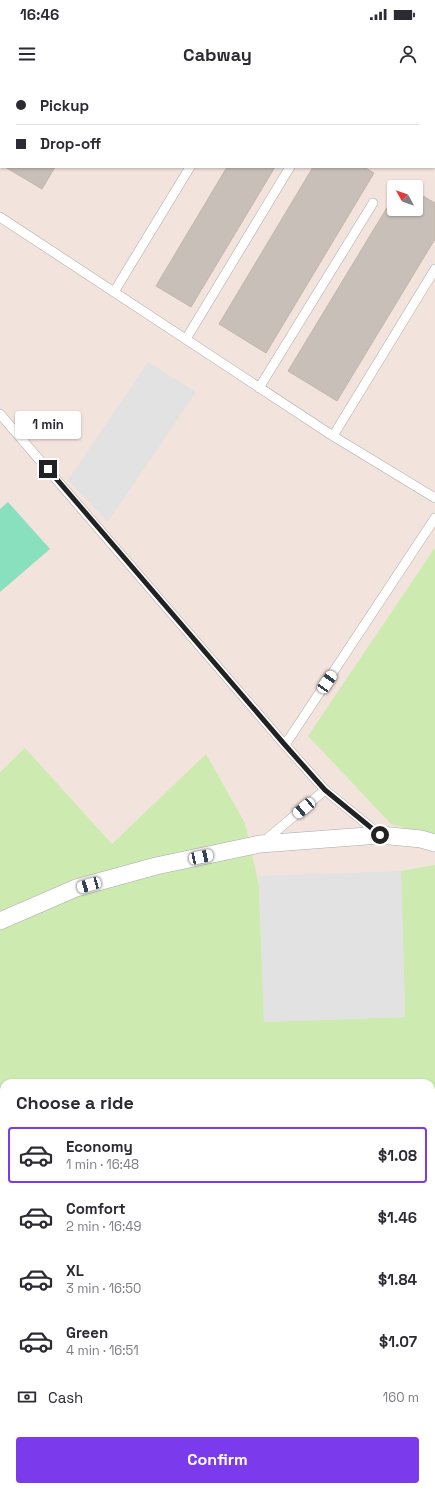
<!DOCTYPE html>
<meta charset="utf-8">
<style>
:root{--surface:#fff;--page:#f2f2f3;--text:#2b2b33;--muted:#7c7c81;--line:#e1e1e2;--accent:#7c3aed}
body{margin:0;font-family:"Space Grotesk",sans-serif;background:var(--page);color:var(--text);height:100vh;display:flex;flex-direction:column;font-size:15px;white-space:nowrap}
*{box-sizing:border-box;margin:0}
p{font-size:13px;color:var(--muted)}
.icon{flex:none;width:22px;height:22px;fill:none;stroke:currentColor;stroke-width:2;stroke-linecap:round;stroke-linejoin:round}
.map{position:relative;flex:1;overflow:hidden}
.panel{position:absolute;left:0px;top:999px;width:435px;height:412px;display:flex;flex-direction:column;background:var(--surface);border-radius:12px 12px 0 0;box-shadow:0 1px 3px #0004}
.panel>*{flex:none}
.top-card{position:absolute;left:0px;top:0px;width:435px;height:88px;box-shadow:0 1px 3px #0004;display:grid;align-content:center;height:88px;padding:0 16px;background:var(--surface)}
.needle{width:26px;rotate:310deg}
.tools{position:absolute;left:387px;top:100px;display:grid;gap:8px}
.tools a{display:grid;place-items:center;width:36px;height:36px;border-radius:4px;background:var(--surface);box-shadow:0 1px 3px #0004;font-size:20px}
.end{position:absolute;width:18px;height:18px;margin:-9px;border:5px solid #222;background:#fff;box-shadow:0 0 0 2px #fff}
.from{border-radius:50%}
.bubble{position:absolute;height:28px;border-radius:4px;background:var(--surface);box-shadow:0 1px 3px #0004;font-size:13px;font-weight:800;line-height:28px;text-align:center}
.car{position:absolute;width:12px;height:24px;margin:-12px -6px;border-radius:5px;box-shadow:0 0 3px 1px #0007;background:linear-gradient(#fff 24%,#345 0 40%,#fff 0 76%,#345 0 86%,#fff 0)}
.top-card b{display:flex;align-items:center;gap:14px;height:38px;font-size:15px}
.top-card b+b{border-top:1px solid var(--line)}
.top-card i{width:10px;height:10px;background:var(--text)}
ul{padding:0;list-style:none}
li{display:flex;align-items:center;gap:12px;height:56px;margin:0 8px 6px;padding:0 8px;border:2px solid transparent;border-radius:4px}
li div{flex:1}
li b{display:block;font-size:15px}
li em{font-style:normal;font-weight:800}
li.selected{border-color:var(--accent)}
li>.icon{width:36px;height:36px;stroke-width:1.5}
h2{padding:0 16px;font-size:18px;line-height:48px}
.pay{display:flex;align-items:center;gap:10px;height:44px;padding:0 16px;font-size:15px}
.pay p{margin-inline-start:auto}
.primary-button{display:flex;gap:8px;margin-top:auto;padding:8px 16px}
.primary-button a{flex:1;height:46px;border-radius:4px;background:var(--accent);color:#fff;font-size:16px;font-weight:800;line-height:46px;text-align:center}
.status{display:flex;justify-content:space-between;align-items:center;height:28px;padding:0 20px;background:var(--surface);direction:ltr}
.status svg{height:11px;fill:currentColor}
header{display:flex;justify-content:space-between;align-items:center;height:52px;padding:0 16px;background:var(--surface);font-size:18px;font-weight:800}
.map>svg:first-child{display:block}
.military{fill:#f3e3dd;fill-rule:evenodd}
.grass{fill:#cdebb0;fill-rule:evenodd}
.pitch{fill:#88e0be}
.parking{fill:#e2e2e2}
.building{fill:#c7bfb8;stroke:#c4b6ab}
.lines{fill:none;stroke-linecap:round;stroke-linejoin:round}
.lane-casing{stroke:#a9a9a9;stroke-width:10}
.street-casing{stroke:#a9a9a9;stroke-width:18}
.lane{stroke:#fff;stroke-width:9}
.street{stroke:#fff;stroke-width:17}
.route{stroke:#222;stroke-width:5}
</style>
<div class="status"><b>16:46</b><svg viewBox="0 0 49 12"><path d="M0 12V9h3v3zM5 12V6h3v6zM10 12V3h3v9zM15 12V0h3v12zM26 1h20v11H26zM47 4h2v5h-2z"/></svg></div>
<header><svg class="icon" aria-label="menu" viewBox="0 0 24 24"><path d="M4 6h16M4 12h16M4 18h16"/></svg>Cabway<svg class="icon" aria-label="person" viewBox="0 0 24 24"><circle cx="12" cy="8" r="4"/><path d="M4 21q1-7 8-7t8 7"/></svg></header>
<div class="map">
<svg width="435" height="1411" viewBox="0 0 435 1411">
<rect width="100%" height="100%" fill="#f2efe9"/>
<path class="military" d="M0,0h435v1411h-435zM1,1h433v86h-433zM394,107h22v22h-22zM4,1003h427v404h-427z"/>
<path class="grass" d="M434,469h1v288l-44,-13 -83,-88z
M25,668l87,96 94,-90 39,69 14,62 5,137 141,-5 -4,-146 34,-6v626h-435v-719zM4,1003h427v404h-427z"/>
<path class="pitch" d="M8,422l42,47 -50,43v-83z"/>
<path class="parking" d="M148,282l48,30 -88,130 -40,-42z
M401,791l4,146 -141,5 -5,-146z"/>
<path class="building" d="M44,0h64l-65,1z
M435,6v52l-1,-1z
M5,87h50l-13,22z
M227,87h48l-84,140 -35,-21z
M313,87h51l10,6 -108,180 -47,-29z
M402,103l6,4h-9z
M416,112l19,11v36l-98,162 -49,-30 106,-175v13h22z"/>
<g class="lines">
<g class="lane-casing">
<path id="lane" d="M303,0l1,1
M243,1l1,-1
M0,4l1,-2
M434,80l1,1
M0,137l333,219 102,62
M114,212l76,-125
M186,259l104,-172
M259,308l114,-185
M0,334l285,331 40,45 55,45
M333,356l102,-167
M285,665l150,-227
M262,763l63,-53"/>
</g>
<g class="street-casing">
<path id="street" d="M0,841l76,-33 80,-22 104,-22 120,-9 41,4 14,4"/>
</g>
<use href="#lane" class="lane"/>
<use href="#street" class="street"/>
</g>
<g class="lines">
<path class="route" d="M48,389l237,276 40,45 55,45"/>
</g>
</svg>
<div class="tools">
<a><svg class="needle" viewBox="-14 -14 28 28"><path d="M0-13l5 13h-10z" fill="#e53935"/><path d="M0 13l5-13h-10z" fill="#7c7c81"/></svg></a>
</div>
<i class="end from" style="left:380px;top:755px"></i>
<i class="end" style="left:48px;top:389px"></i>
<div class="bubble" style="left:15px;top:331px;width:66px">1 min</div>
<i class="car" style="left:327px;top:602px;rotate:34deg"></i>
<i class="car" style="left:304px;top:728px;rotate:230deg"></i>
<i class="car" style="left:201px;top:777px;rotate:78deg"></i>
<i class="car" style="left:89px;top:805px;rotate:254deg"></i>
<div class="top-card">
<b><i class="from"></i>Pickup</b>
<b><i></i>Drop-off</b>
</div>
<section class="panel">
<h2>Choose a ride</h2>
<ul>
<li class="selected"><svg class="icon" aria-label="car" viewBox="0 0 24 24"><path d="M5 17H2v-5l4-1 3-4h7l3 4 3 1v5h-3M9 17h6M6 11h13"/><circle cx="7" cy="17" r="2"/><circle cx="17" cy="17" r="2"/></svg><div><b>Economy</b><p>1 min · 16:48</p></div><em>$1.08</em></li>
<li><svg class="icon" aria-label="car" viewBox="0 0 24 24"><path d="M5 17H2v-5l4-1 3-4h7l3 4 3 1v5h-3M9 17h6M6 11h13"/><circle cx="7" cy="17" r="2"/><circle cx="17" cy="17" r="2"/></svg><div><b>Comfort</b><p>2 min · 16:49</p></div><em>$1.46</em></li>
<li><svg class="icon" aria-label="car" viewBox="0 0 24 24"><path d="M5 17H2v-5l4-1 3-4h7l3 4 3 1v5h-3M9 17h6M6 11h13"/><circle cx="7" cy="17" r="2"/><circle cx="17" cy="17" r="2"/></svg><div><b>XL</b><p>3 min · 16:50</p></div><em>$1.84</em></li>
<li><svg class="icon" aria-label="car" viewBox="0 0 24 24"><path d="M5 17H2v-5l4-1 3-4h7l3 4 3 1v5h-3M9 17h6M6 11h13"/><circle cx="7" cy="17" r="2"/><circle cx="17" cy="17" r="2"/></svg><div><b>Green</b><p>4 min · 16:51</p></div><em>$1.07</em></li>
</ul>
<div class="pay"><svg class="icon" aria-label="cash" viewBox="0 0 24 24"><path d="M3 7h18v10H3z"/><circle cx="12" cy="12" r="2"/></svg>Cash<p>160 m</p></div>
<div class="primary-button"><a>Confirm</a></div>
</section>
</div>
